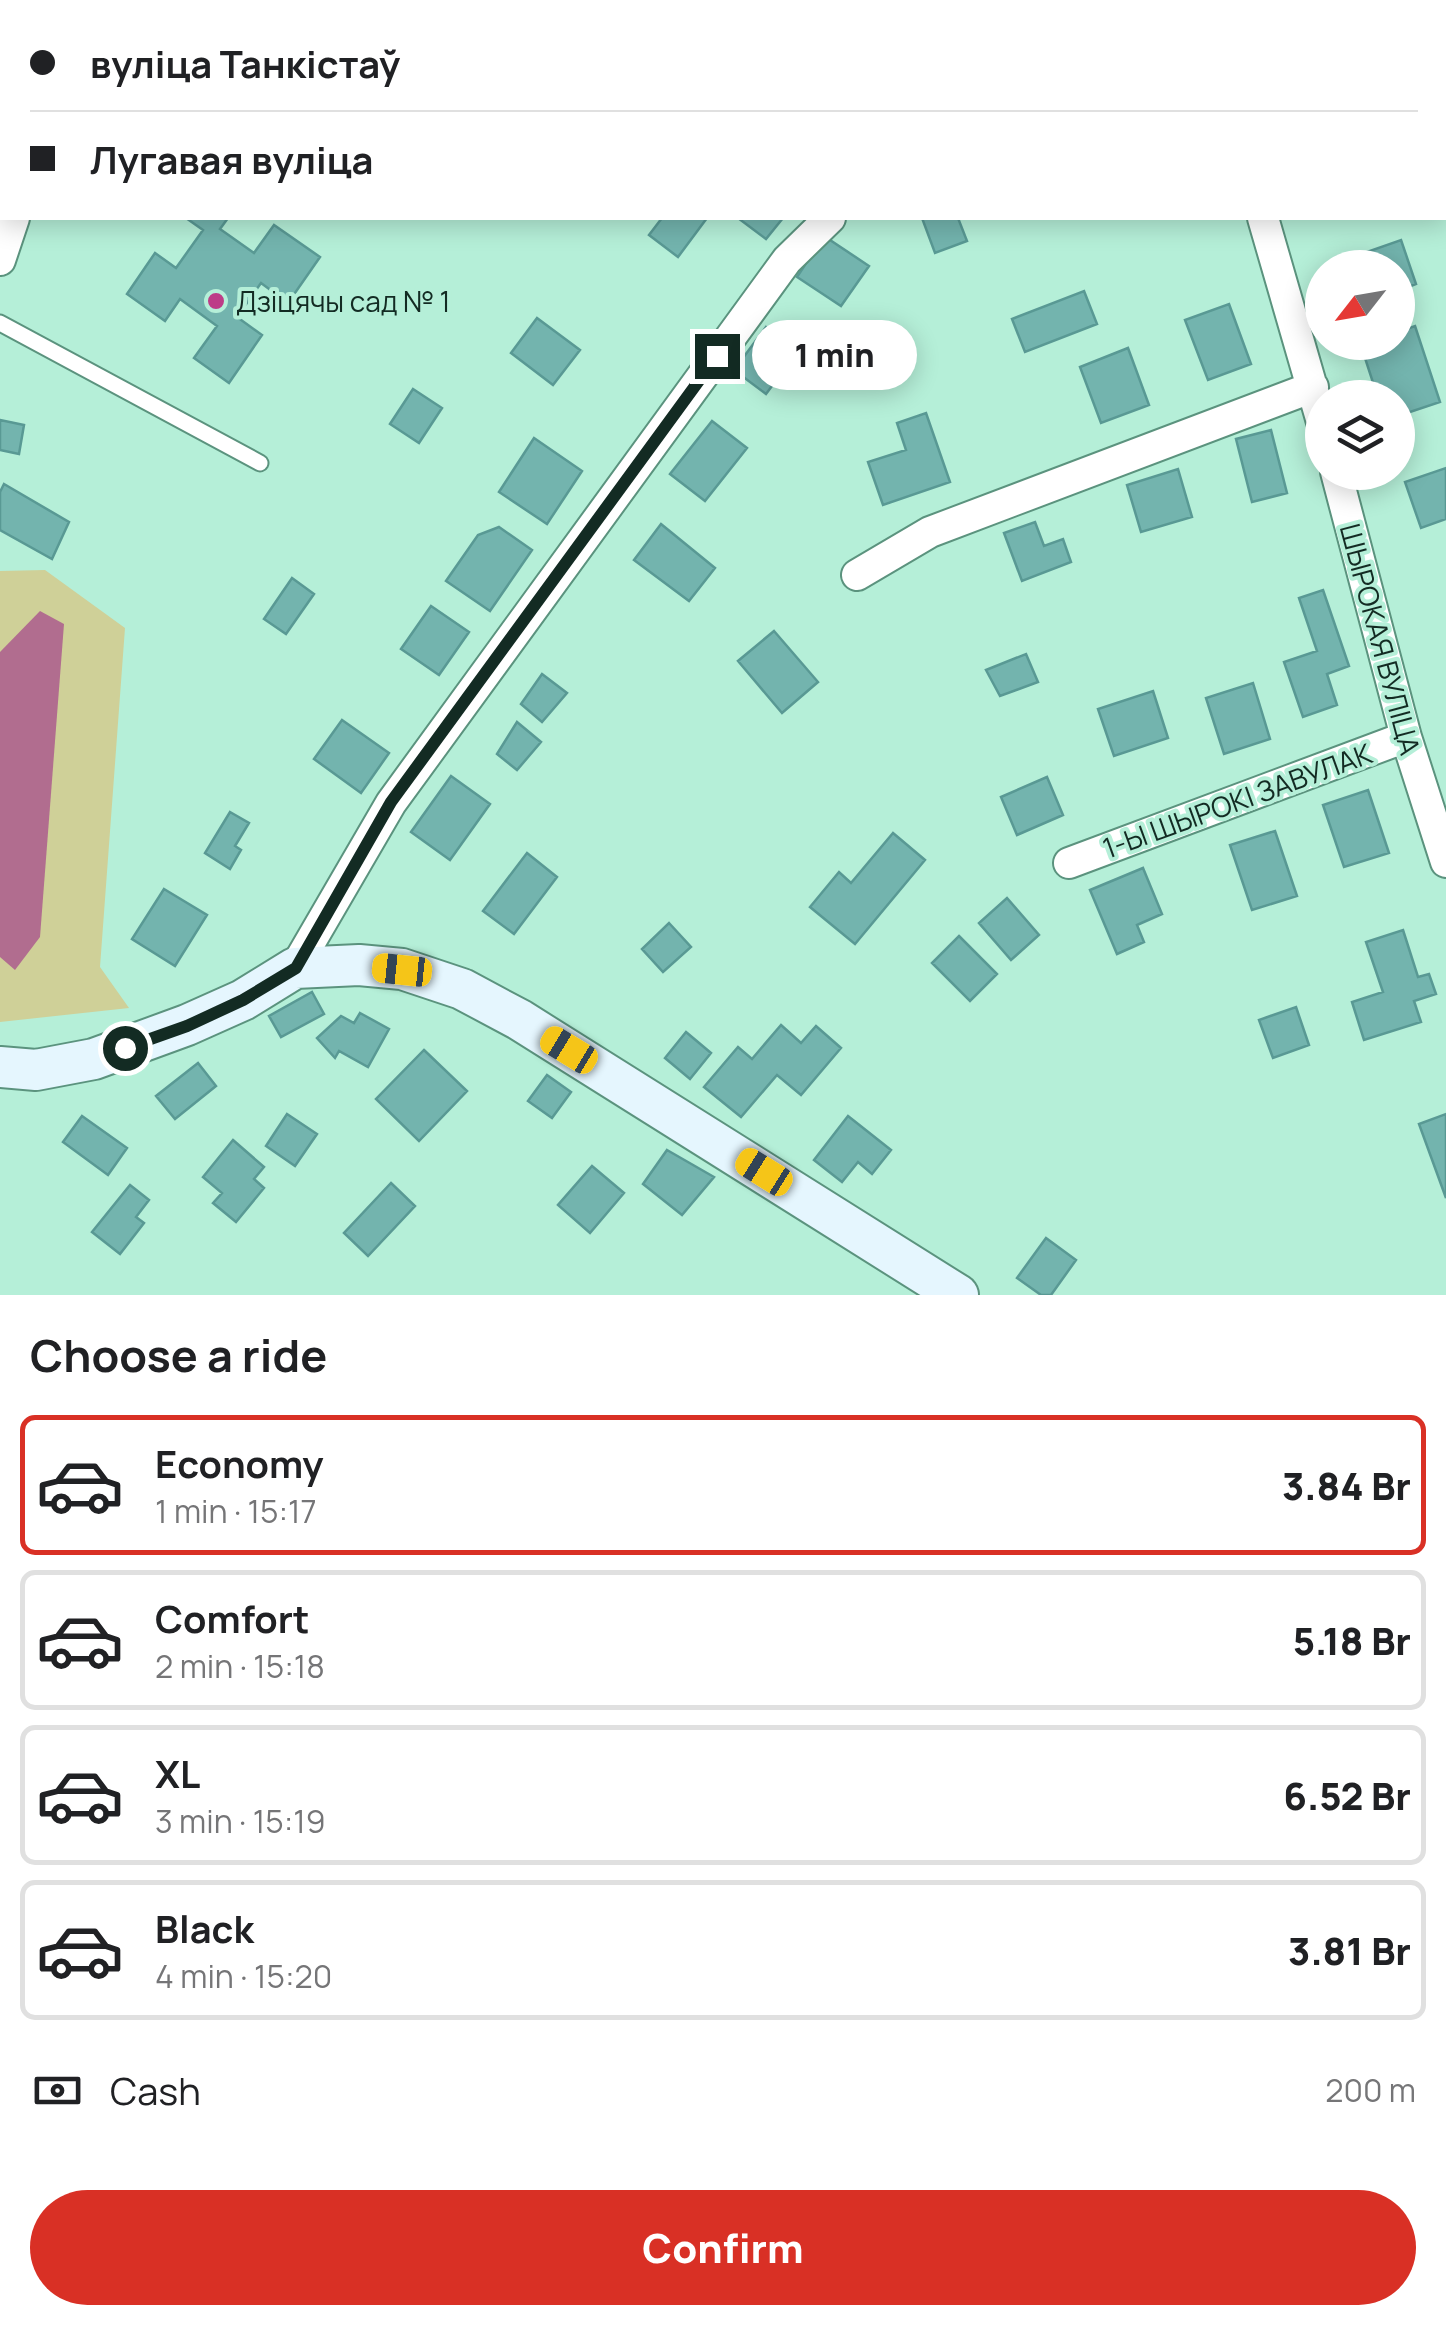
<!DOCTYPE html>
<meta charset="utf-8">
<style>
:root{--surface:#fff;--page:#f6f6f6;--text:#202124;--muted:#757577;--line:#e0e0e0;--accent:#d93025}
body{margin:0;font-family:Manrope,sans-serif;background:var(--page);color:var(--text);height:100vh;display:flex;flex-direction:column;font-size:38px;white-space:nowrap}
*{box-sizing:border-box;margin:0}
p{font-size:32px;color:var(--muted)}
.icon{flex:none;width:55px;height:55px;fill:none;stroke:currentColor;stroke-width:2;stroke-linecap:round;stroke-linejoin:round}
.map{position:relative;height:1295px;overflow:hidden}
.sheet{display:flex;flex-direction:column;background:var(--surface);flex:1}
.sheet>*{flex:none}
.top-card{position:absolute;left:0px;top:0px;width:1448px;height:220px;box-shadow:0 5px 25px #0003;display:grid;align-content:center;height:220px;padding:0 30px;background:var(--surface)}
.needle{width:65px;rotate:239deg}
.controls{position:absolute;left:1305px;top:250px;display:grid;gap:20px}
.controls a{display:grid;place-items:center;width:110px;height:110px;border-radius:50%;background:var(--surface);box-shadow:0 5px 25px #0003;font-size:50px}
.end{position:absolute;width:45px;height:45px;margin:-22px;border:12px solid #132b23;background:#fff;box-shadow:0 0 0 5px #fff}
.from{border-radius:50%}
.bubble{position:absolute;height:70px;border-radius:35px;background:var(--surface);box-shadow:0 5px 25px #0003;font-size:32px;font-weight:800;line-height:70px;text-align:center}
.car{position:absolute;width:30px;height:60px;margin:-30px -15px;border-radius:12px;box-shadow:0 0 8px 2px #0007;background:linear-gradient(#f5c518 24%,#345 0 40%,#f5c518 0 76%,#345 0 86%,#f5c518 0)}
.top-card b{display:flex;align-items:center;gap:35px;height:95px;font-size:38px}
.top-card b+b{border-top:2px solid var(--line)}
.top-card i{width:25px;height:25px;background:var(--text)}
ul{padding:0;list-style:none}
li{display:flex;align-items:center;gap:30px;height:140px;margin:0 20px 15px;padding:0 10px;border:5px solid var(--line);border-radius:15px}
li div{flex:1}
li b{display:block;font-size:38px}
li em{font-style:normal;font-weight:800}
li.active{border-color:var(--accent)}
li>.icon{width:90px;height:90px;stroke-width:1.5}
h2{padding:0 30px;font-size:45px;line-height:120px}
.pay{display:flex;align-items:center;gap:25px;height:110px;padding:0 30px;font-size:38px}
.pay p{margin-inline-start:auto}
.primary-button{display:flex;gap:20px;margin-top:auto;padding:20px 30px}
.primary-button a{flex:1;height:115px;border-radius:60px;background:var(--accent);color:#fff;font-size:40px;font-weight:800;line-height:115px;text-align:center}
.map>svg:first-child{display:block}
.green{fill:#cfd098}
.water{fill:#b16d8f}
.building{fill:#73b4ae;stroke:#599994;stroke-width:2.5}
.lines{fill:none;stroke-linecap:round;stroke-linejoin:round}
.lane-casing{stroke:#5b937e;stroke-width:19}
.street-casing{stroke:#5b937e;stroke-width:34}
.secondary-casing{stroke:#5b937e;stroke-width:44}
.lane{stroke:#fff;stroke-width:15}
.street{stroke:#fff;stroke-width:30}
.secondary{stroke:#e5f6fe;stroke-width:40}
.route{stroke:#132b23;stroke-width:12}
.poi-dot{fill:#bd3d87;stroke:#b5efd8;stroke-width:4}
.labels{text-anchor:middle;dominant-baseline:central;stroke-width:8;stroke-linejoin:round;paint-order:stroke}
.poi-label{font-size:28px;fill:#132b23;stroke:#b5efd8;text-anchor:start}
.street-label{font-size:28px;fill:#132b23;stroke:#b5efd8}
</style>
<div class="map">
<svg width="1446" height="1295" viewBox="0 0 1446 1295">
<rect width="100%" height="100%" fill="#b5efd8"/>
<path class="green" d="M45,570l80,58 -25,339 29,41 -129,14v-451z"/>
<path class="water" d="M40,611l24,13 -24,313 -25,33 -15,-13v-305z"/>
<path class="building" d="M186,218h42l-8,11 34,24 20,-28 46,32 -32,46 -27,-20 -24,34 25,18 -33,48 -35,-25 23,-32 -37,-27 -15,22 -38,-27 28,-41 21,15 27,-38z
M662,218h45l-29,39 -29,-22z
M738,218h45l-17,21z
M922,218h36l9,23 -32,12z
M824,236l45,30 -28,40 -44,-29z
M1401,240l15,44 -18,7v-23h-48l-3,-9z
M1084,291l13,33 -72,28 -13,-33z
M1229,304l22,60 -43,16 -23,-60z
M537,318l43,32 -27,35 -42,-32z
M1415,326l25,76 -42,14v-18h-20l-13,-40 5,-2 -4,-14h32v-10z
M766,327l32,24 -32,43 -32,-24z
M1128,348l21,57 -48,18 -21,-56z
M413,389l29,19 -23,35 -29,-19z
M926,413l24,69 -67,23 -15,-43 38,-12 -9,-27z
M0,420l24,5 -5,29 -19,-4z
M712,421l35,27 -42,53 -35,-27z
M1271,430l16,63 -35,9 -16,-63z
M534,438l48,33 -35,53 -48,-32z
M1446,468v51l-25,9 -16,-46z
M1178,469l14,48 -51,15 -14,-47z
M4,484l65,38 -17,37 -52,-29v-38z
M1035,522l9,24 19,-7 8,23 -49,19 -18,-48z
M661,524l54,44 -26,33 -55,-41z
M499,527l33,23 -42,61 -44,-30 32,-46z
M292,578l22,16 -28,40 -22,-15z
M1323,590l26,76 -22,8 10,31 -34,12 -19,-55 33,-11 -18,-53z
M431,606l38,26 -30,43 -38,-26z
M774,631l44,51 -36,31 -44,-52z
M1026,654l12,28 -38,14 -14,-26z
M542,674l25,19 -25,29 -21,-18z
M1253,683l17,56 -46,15 -18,-56z
M1153,691l15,47 -54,18 -16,-47z
M342,720l47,33 -28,40 -47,-34z
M517,722l24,20 -24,28 -20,-16z
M451,776l39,28 -40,56 -39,-28z
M1047,777l16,38 -46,20 -16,-38z
M1368,790l21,63 -45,14 -21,-62z
M230,812l19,11 -14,23 6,4 -11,19 -25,-16z
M1275,831l22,65 -45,14 -22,-65z
M893,833l32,27 -70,84 -45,-37 29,-35 12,11z
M527,853l30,24 -43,57 -31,-23z
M1143,868l19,46 -25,11 7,17 -27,12 -27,-64z
M164,889l43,26 -32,51 -43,-27z
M1007,898l32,37 -28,25 -32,-37z
M669,923l22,24 -28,25 -21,-23z
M1403,930l15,47 11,-3 7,20 -22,7 7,21 -57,18 -12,-38 31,-10 -17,-50z
M959,936l38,38 -27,27 -38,-38z
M312,992l12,22 -43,23 -12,-21z
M1296,1007l13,38 -36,13 -14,-38z
M360,1013l29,16 -21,38 -29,-16 -4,7 -18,-20 24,-22 13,7z
M781,1025l20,18 15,-17 25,22 -40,47 -24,-20 -36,42 -37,-30 34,-40 14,12z
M686,1032l25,21 -21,26 -25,-21z
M424,1050l43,41 -48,50 -43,-42z
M198,1063l18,23 -41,33 -19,-23z
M547,1075l24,17 -19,26 -24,-17z
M287,1114l30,20 -22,32 -29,-20z
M1446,1114v84l-27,-74z
M82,1116l45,32 -19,27 -45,-33z
M848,1116l43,34 -19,24 -14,-12 -16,20 -28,-22z
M233,1140l31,27 -10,12 10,9 -28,34 -23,-19 9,-10 -19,-16z
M667,1150l47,27 -32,38 -39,-31z
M592,1166l32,27 -34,40 -32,-28z
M391,1183l24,23 -47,50 -24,-23z
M130,1185l19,15 -13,17 8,6 -24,31 -28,-22z
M1046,1238l30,22 -25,35h-10l-24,-17z"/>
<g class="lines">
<g class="lane-casing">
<path id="lane" d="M0,323l260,140"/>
</g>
<g class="street-casing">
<path id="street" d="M1199,0l1,2
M617,2l8,-2
M0,72l2,4
M1263,218l59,204
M0,260l14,-42
M1336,472l70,265 40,125
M857,575l73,-43 383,-145
M1069,863l337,-126
M295,968l96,-165 396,-543 43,-42"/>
</g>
<g class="secondary-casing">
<path id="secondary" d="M0,1067l36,3 58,-11 93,-34 56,-25 52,-32 64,-3 43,4 60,20 58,31 438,275"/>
</g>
<use href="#lane" class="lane"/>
<use href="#street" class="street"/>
<use href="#secondary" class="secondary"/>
</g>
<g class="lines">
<path class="route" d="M125,1048l62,-22 56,-26 53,-32 95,-166 326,-446"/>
</g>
<circle class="poi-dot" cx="216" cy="301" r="10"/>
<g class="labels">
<g class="poi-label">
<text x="236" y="301">Дзіцячы сад № 1</text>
</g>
<g class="street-label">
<text transform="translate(1381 639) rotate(75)">ШЫРОКАЯ ВУЛІЦА</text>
<text transform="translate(1237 800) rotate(-20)">1-Ы ШЫРОКІ ЗАВУЛАК</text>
</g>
</g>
</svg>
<div class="controls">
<a><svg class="needle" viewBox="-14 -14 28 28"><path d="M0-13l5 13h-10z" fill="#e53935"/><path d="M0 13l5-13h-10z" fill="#757577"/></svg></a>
<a><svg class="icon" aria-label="layers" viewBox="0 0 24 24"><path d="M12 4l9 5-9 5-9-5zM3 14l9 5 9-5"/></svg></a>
</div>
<i class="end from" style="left:125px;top:1048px"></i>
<i class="end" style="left:717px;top:356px"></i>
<div class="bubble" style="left:752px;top:320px;width:165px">1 min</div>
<i class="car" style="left:402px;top:970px;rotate:276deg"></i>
<i class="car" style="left:569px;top:1050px;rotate:301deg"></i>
<i class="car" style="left:764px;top:1172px;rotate:302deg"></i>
<div class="top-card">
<b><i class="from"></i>вуліца Танкістаў</b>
<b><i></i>Лугавая вуліца</b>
</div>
</div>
<section class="sheet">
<h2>Choose a ride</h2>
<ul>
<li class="active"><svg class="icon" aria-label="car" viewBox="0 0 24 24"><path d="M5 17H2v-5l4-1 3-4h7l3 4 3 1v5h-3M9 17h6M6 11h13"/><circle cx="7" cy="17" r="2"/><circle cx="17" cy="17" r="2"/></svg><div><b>Economy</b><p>1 min · 15:17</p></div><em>3.84 Br</em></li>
<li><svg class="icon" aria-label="car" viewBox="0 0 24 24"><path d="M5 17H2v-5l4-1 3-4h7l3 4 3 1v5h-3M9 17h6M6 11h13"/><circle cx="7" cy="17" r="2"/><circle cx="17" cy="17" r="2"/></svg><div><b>Comfort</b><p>2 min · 15:18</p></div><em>5.18 Br</em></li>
<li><svg class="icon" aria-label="car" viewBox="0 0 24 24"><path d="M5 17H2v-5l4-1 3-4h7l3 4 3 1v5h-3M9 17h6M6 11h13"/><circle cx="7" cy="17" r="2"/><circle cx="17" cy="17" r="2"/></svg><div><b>XL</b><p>3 min · 15:19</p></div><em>6.52 Br</em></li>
<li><svg class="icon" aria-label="car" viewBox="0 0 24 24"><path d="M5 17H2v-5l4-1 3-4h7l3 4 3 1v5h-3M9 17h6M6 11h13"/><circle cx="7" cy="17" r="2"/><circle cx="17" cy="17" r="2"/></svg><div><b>Black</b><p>4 min · 15:20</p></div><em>3.81 Br</em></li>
</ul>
<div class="pay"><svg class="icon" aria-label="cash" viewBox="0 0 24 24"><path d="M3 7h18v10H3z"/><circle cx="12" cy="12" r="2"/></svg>Cash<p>200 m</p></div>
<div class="primary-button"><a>Confirm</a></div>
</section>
